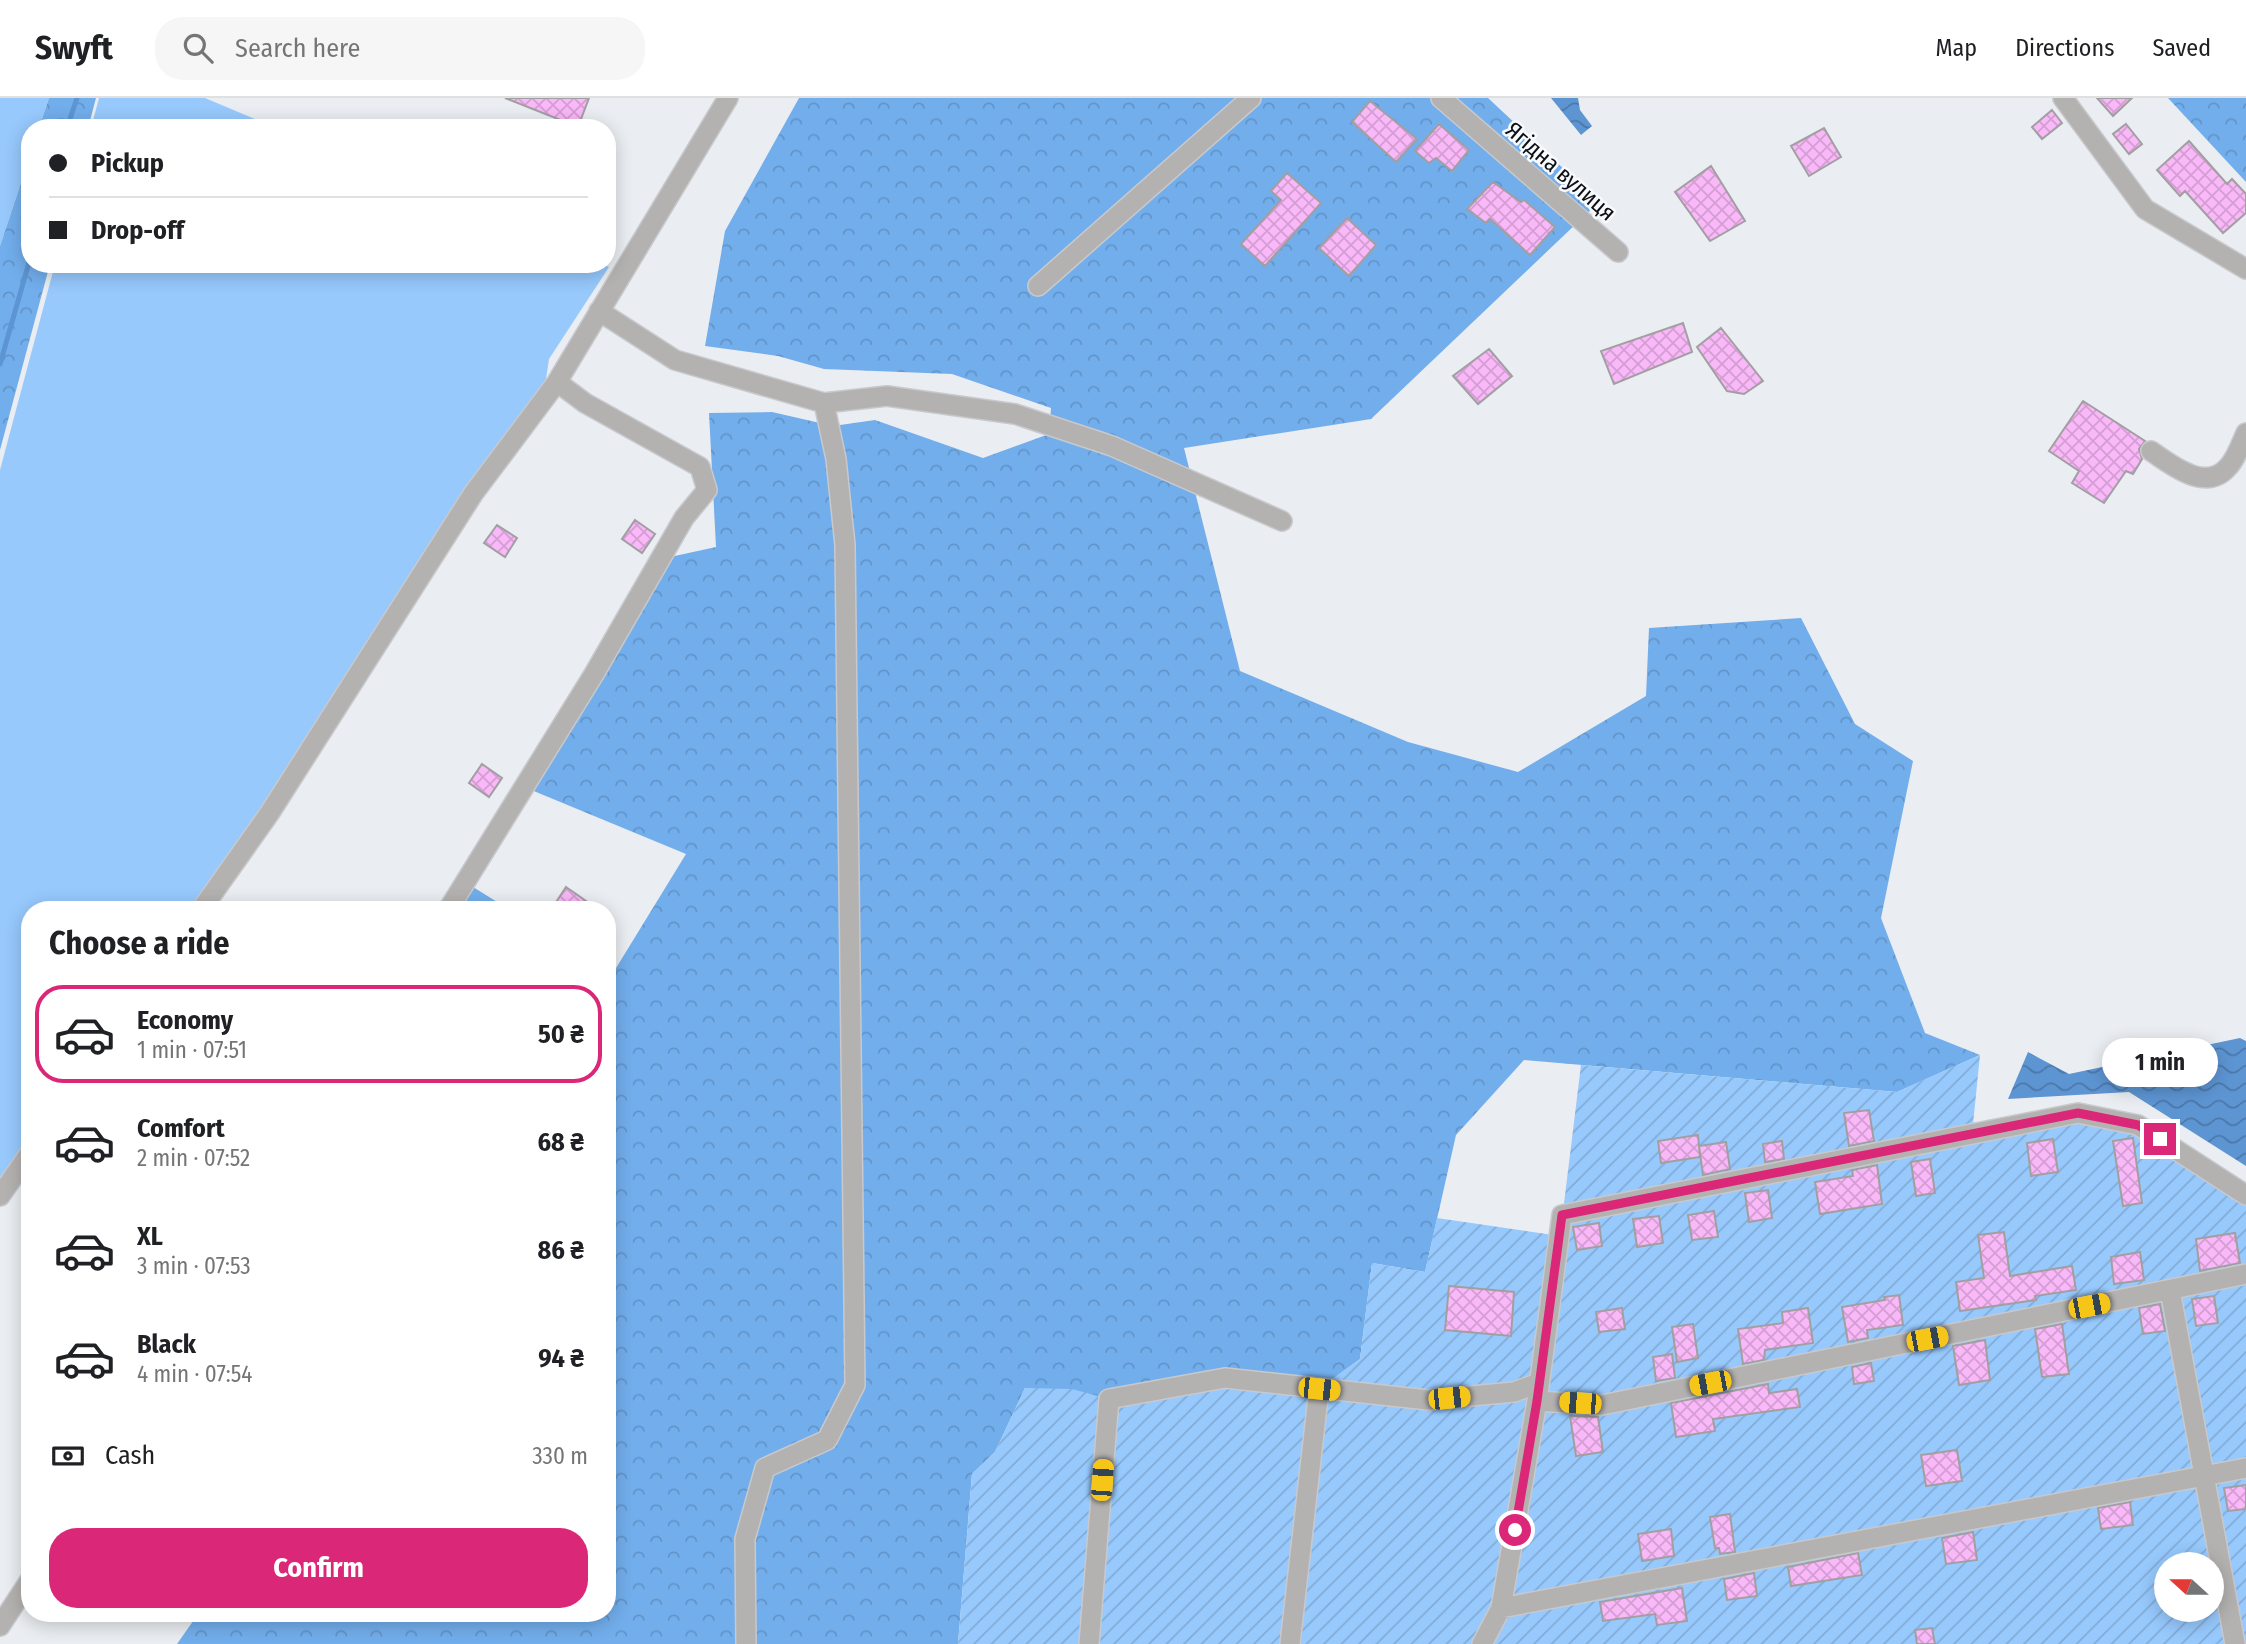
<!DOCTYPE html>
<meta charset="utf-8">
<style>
:root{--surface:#fff;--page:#f6f6f6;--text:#202124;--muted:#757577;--line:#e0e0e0;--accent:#db2777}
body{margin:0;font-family:"Fira Sans Condensed",sans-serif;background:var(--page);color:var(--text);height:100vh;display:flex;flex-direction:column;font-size:26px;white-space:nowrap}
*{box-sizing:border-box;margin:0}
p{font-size:23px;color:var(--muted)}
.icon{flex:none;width:38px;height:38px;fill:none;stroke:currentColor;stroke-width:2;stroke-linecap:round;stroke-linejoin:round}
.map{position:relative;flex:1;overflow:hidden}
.details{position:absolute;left:21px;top:803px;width:595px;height:721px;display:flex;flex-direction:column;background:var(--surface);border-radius:28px;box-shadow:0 4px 18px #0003}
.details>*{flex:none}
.hud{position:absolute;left:21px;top:21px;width:595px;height:154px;border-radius:28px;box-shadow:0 4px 18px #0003;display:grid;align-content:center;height:154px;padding:0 28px;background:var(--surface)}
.needle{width:46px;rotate:291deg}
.fabs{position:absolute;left:2154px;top:1454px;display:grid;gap:14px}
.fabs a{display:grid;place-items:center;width:70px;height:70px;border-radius:50%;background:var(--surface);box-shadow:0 4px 18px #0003;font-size:35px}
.end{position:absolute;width:32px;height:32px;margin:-16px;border:9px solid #db2777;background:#fff;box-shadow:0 0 0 4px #fff}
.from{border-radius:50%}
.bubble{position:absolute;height:49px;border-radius:24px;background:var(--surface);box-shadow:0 4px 18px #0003;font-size:23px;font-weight:700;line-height:49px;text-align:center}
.car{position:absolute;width:21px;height:42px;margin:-21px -10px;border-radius:9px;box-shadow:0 0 5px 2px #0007;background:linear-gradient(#f5c518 24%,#345 0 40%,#f5c518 0 76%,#345 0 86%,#f5c518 0)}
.hud b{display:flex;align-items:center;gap:24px;height:66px;font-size:26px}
.hud b+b{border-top:2px solid var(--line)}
.hud i{width:18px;height:18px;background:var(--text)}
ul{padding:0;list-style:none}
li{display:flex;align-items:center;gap:21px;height:98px;margin:0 14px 10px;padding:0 14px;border:4px solid transparent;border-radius:28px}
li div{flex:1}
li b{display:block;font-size:26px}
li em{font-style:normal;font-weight:700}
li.on{border-color:var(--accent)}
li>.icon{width:63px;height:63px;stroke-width:1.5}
h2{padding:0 28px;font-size:32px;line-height:84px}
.pay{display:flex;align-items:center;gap:18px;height:77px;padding:0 28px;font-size:26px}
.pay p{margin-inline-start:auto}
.cta{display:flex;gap:14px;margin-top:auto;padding:14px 28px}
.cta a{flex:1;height:80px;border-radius:28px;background:var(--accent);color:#fff;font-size:28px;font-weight:700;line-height:80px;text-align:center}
header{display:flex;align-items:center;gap:42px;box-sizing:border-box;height:98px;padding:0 35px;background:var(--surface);border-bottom:2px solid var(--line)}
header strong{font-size:33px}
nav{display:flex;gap:38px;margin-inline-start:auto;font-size:24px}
.search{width:490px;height:63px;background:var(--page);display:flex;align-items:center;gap:18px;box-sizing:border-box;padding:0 24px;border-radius:28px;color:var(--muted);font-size:26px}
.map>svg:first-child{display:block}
.grass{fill:#97c9fd}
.forest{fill:url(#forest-crowns)}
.garden{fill:url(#garden-furrows);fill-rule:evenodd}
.water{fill:url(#water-waves)}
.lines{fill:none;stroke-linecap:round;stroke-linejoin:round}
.stream{stroke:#5d95d3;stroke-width:5}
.building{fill:url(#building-cross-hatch);stroke:#a29fa2;stroke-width:2}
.street-casing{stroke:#c7c9cd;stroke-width:22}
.street{stroke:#b4b2b1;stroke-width:19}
.route{stroke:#db2777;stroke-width:9}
.labels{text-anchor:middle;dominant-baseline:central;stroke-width:5;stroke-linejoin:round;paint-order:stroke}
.street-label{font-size:23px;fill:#0e0f10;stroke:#f7fafe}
</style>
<header>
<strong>Swyft</strong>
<div class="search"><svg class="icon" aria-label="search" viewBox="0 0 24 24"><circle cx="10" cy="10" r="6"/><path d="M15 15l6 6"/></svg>Search here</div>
<nav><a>Map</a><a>Directions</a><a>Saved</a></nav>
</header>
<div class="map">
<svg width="2246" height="1546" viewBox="0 0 2246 1546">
<defs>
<pattern id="forest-crowns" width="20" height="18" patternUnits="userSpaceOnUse" patternTransform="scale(1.75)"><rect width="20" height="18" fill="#72aeec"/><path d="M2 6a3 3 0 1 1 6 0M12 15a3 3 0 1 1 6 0" fill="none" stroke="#6294c9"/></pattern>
<pattern id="garden-furrows" width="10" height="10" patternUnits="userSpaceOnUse" patternTransform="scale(1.75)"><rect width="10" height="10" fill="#97c9fd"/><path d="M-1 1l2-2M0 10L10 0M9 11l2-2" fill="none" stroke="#81abd8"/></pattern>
<pattern id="water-waves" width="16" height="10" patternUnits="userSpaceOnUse" patternTransform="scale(1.75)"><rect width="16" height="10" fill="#5d95d3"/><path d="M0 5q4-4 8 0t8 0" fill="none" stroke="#4b78aa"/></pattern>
<pattern id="building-cross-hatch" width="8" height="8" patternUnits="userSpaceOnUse" patternTransform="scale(1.75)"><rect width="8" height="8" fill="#f9b8f7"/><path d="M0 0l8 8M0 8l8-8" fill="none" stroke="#d49dd3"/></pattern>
</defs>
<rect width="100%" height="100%" fill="#eaedf1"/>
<path class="grass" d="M0,0h49l-10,30h-9v28l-30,90z
M99,0h106l71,30h-185z
M55,166h547l7,3 -60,92 -7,46 -341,505h-171v243l-30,43v-726z"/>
<path class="forest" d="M49,0h47l-8,30h-49z
M799,0h689l111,104 -228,217 -187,29 56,223 168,71 110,30 128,-76 3,-68 152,-10 54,106 58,37 -32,157 44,115 55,22 -83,37 -373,-32 -68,75 -31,137 -53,-9 -12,96 -41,30 -210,10 -84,-11 -30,64 -23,22 -14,170h-781l21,-30h409v-643l6,2 73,-119 -162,-67 137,-228 55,-12 -7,-134 63,-1 61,14 42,-6 108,38 66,-24 2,-26 -99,-34 -128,-5 -46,-13 -73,-10 20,-115z
M2168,0h78v84z
M30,58v108h20l-50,186v-204z
M465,784l45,28h-62z"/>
<path class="garden" d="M1980,957l-8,79 106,-21 60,12 108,70v449h-1288l14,-170 23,-22 30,-64 47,1 37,10 116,-21 94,11 41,-30 12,-96 53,9 12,-54 123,18 21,-171 316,27zM2166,1466h46v46h-46z"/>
<path class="water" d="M1551,0h27l2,12 12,16 -11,9z
M2240,940l6,3v125l-117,-74 -121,7 20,-47 41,22z"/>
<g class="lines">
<path class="stream" d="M67,30l10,-30
M0,266l30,-105"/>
</g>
<path class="building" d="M505,0h84l-11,29z
M2097,0h35l-19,18z
M1370,3l47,38 -21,23 -44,-40z
M2052,12l10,13 -20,16 -10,-12z
M1439,26l30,26 -17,21 -16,-13 -7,5 -14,-12z
M2126,26l16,20 -13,10 -16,-20z
M1824,30l17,29 -32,19 -18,-30z
M2189,43l38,43 5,-5 14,15v19l-23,20 -38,-42 -5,5 -23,-26z
M1711,68l34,55 -35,20 -35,-49z
M1287,75l34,30 -56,63 -24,-22 40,-44 -10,-9z
M1493,84l28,20 3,-2 31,27 -25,28 -40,-36 -4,4 -19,-14z
M1347,120l29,27 -27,31 -30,-28z
M1683,225l9,29 -78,32 -13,-33z
M1721,230l42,53 -19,13 -17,-3 -30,-44z
M1489,251l23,27 -34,28 -25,-28z
M2083,303l62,40 -6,8 3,10 -9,15 -7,-3 -22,32 -32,-20 7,-12 -30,-20z
M635,422l20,14 -13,19 -20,-14z
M497,427l20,13 -12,19 -21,-14z
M482,666l20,14 -13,19 -20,-14z
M566,789l33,23h-48z
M1869,1012l5,31 -25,5 -5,-33z
M1698,1037l2,22 -39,6 -3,-22z
M2133,1040l9,65 -19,3 -10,-65z
M2053,1041l5,33 -27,4 -4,-33z
M1782,1043l2,18 -19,3 -2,-18z
M1726,1044l4,27 -27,6 -4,-29z
M1930,1061l5,34 -19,3 -5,-34z
M1877,1067l5,39 -62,10 -5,-32 38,-6 -1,-6z
M1768,1092l4,28 -23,4 -4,-29z
M1714,1113l4,26 -26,3 -4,-25z
M1659,1118l4,27 -26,4 -4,-28z
M1599,1125l3,23 -25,4 -4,-23z
M2004,1134l6,44 62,-10 4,24 -41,6 1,4 -76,11 -4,-29 28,-4 -6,-43z
M2235,1135l5,30 -40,8 -4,-32z
M2140,1154l4,28 -30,4 -3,-27z
M1449,1188l65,6 -3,44 -66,-6z
M1899,1197l4,30 -36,5 1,8 -20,4 -6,-35 43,-7 -1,-3z
M2214,1198l4,27 -22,3 -4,-27z
M2160,1206l5,27 -22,3 -4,-26z
M1622,1210l3,21 -26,3 -3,-20z
M1808,1210l5,35 -48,7 -1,10 -21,4 -5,-35 45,-6 -1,-11z
M1693,1226l5,34 -21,4 -5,-35z
M2062,1226l7,50 -27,3 -7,-48z
M1985,1242l5,40 -31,5 -6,-39z
M1672,1256l3,24 -19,3 -3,-24z
M1871,1265l3,18 -20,3 -2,-17z
M1768,1286l1,9 28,-4 3,18 -87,12 2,12 -39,6 -5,-34z
M1570,1318l28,1 5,35 -27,4z
M1957,1352l5,31 -36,5 -5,-31z
M2246,1387v24l-18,2 -4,-23z
M2130,1404l3,23 -32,4 -3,-21z
M1730,1416l5,38 -15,2 -1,-6h-4l-5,-31z
M1671,1431l3,27 -32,5 -4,-27z
M1973,1434l4,28 -31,4 -4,-26z
M1858,1455l4,22 -71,11 -3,-19z
M1754,1475l3,23 -30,4 -3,-21z
M1682,1490l5,33 -30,4 -2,-11 -52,7 -3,-19z
M1932,1530l3,16h-18l-2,-14z"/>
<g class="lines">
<g class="street-casing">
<path id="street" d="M1441,0l177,154
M2063,0l82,111 101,60
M1038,188l213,-188
M599,213l76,49 149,43 12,56 9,86 10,840 -28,55 -62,28 -20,71 1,105
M824,305l63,-7 128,18 97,32 170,75
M2151,353c20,14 55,42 77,16 8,-8 13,-23 18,-34
M201,812l68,-96 204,-320 84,-112 171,-284
M448,812l146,-236 90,-156 23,-28 -7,-23 -115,-64 -28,-21
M0,1098l30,-43
M2170,1192l65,354
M1537,1303l65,4 644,-131
M1501,1510l745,-140
M0,1528l30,-46
M1089,1546l20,-245 116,-21 203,22 86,-8 25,-9
M1290,1546l29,-255
M1482,1546l19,-36 36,-207 25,-186 516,-102 60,12 108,70"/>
</g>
<use href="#street" class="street"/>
</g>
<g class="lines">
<path class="route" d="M1515,1432l22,-129 25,-186 516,-102 60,12 22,14"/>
</g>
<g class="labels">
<g class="street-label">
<text transform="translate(1561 73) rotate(41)">Ягідна вулиця</text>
</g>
</g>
</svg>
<div class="fabs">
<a><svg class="needle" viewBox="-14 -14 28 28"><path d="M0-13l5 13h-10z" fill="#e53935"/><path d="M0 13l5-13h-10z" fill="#757577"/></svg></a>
</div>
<i class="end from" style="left:1515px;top:1432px"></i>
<i class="end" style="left:2160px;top:1041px"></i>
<div class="bubble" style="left:2102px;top:940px;width:116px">1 min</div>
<i class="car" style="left:2089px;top:1208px;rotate:79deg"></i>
<i class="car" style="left:1927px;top:1241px;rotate:79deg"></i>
<i class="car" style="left:1710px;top:1285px;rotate:259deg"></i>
<i class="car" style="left:1319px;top:1291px;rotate:96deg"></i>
<i class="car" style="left:1449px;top:1300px;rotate:84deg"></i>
<i class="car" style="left:1580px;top:1305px;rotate:274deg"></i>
<i class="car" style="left:1102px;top:1382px;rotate:4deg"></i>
<div class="hud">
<b><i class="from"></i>Pickup</b>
<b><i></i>Drop-off</b>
</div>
<section class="details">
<h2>Choose a ride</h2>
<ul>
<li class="on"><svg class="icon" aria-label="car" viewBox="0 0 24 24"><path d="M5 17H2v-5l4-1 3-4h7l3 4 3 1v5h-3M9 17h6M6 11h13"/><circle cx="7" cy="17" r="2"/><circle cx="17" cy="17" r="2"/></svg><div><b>Economy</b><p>1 min · 07:51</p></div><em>50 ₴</em></li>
<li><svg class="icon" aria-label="car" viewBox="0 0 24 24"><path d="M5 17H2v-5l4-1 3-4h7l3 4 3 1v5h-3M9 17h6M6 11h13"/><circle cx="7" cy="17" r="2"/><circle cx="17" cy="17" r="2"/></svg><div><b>Comfort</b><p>2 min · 07:52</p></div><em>68 ₴</em></li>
<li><svg class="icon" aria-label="car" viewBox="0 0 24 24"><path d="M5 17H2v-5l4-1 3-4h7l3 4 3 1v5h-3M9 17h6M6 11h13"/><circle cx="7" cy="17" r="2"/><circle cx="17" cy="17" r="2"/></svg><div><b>XL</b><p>3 min · 07:53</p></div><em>86 ₴</em></li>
<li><svg class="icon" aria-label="car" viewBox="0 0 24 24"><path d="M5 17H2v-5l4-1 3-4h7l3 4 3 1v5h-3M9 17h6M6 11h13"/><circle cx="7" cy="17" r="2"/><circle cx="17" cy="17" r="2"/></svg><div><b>Black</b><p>4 min · 07:54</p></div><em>94 ₴</em></li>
</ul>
<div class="pay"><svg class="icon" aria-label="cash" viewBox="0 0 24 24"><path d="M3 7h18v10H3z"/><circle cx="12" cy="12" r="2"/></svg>Cash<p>330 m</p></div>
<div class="cta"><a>Confirm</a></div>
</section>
</div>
